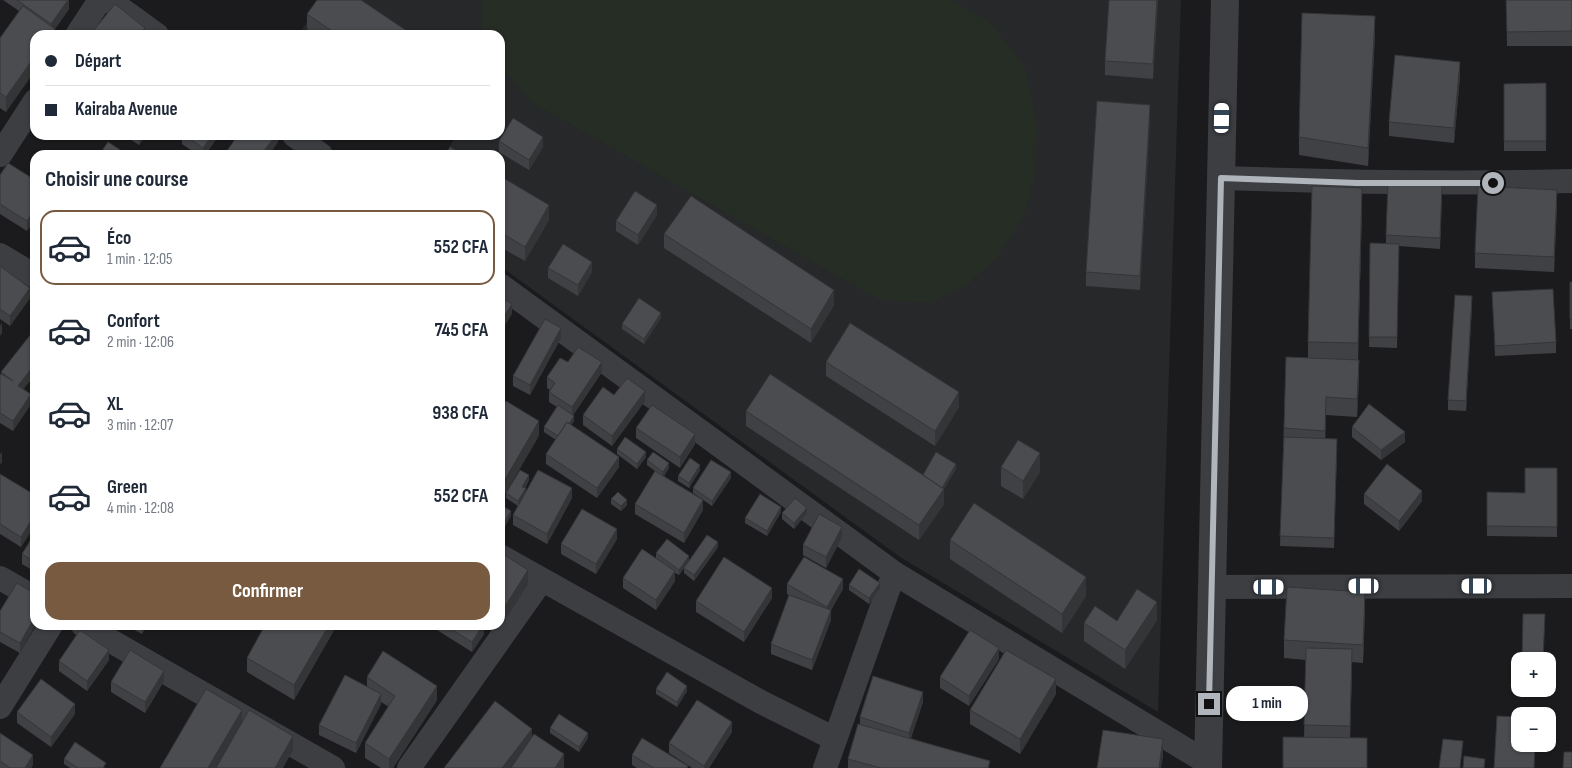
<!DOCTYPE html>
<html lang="fr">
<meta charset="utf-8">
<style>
:root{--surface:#fff;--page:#f6f6f7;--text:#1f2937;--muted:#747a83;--line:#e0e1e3;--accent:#785a40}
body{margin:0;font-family:"Sofia Sans Condensed",sans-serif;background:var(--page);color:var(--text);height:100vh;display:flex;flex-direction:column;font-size:19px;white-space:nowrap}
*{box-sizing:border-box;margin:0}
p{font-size:16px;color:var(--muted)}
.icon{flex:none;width:28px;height:28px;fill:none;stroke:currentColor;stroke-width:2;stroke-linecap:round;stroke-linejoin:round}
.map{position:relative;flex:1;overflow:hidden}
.panel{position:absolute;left:30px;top:150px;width:475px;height:480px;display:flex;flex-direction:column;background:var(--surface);border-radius:15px;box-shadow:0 1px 4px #0004}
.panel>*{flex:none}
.guide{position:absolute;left:30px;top:30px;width:475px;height:110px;border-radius:15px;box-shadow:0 1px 4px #0004;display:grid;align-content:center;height:110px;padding:0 15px;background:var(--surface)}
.controls{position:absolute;left:1511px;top:652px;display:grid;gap:10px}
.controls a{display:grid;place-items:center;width:45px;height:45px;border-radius:10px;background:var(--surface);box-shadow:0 1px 4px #0004;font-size:25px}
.end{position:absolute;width:22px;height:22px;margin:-11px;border:6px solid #afb5bb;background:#111;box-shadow:0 0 0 2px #111}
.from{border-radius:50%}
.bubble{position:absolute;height:35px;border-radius:15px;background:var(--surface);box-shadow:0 1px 4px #0004;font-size:16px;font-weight:700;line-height:35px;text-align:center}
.car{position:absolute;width:15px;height:30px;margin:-15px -8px;border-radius:6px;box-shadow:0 0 4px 1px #0007;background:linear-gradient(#fff 24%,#345 0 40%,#fff 0 76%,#345 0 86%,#fff 0)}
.guide b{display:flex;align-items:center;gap:18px;height:48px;font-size:19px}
.guide b+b{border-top:1px solid var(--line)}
.guide i{width:12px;height:12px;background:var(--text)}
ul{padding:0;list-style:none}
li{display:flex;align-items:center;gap:15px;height:75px;margin:0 10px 8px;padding:0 5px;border:2px solid transparent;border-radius:15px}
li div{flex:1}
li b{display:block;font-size:19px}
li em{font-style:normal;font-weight:700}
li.current{border-color:var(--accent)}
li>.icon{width:45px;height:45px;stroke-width:1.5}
h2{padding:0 15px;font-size:22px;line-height:60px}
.action{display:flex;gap:10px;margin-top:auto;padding:10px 15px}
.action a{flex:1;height:58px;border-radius:15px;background:var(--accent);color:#fff;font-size:20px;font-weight:700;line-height:58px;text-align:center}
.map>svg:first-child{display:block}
.built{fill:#27282a}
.green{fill:#252d25}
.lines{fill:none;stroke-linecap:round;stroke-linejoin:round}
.minor{stroke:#3c3e42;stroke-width:24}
.tertiary{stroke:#3c3e42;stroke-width:28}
.wall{fill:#404144}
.shaded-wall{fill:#343537}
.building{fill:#4a4c4f;stroke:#343537}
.route{stroke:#afb5bb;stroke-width:6}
</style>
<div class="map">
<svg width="1572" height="768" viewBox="0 0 1572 768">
<rect width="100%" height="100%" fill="#1b1b1d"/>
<path class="built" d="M322,0h859l-23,712 -258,-155 -400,-291v-111h-56l11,-17 -3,-3h48v-100h-194l-5,-4z"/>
<path class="green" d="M481,0h469l39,21 36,46 12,60 -2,47 -11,43 -26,39 -32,30 -38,17 -48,-3 -347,-197 -27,-30 -6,-12v-26h-14l-5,-9z"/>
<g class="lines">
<path class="minor" d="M109,0l48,35
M77,35l23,-35
M294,135l27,20
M0,155l35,-54
M1221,178c117,4 234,6 351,3
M0,255l35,21
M500,285l394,288 314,190
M500,556l261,146 74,37
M0,578l35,20
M1212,587l360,-1
M83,625l250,143
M0,707l51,-82
M409,768l132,-187
M825,768l69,-195"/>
<path class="tertiary" d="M1208,768l17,-768"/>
</g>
<path class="wall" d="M3,0h66v9l-14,20v6l-49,77 -6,-4v-70l19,-27z
M1158,0l-5,79 -48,-4v-14z
M1506,0h66v46h-65z
M307,14l106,21h-97l-9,-6z
M1375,34l-7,132 -69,-11v-18z
M1460,76l-6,67 -65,-7v-14z
M1546,83v68h-42v-67z
M1150,119l-10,171 -54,-4v-14z
M124,135h22l-7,10z
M182,135h37l-14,20h-7l-16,-11z
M467,135h9l-2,4z
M499,141l44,6 -14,23 -30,-18z
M0,175l35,44 -8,12 -27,-17z
M500,176l49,44 -24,41 -25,-14z
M1442,196l-2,53 -41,-3 -2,102 -28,-1 1,-104 16,1v-9z
M1557,204l-3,68 -79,-4v-15z
M1362,206l-4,154 1,19 -2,38 -31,-2 -1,23 12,11 -3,99 -54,-2 6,-189 22,1v-16z
M657,215l-19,30 -22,-14v-10z
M35,219v17l-3,-2v-10z
M664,234l170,71 -23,38 -147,-95z
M0,266l30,32 -20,28 -10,-7z
M548,268l44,4 -14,24 -30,-18z
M1570,282h2v47h-2z
M1492,292l64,50v11l-61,3z
M35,299v18l-4,-3v-10z
M1472,306l-6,105 -18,-1v-10z
M661,318l-17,26 -22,-15v-5z
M561,338l-31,57 -17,-9v-10z
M568,362l34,10 -29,43 1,6 -3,4 48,42 -22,31 -51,-34v-10l10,-14 -12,-8v-5l13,-20 -8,-5v-10l1,-2 -3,-2v-11z
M826,362l133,45 -24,39 -109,-70z
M1,372l23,17 7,15 -18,27 -13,-8v-48l1,-1z
M614,395l31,6 -33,45 -29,-21v-10z
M746,411l177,64 33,-6 -12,20v15l-25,36 -173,-114z
M1352,427l53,15 -24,18 -29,-23z
M636,428l59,16 -15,24 -44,-30z
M617,449l29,8 -9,12 -20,-15z
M647,460l22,8 -5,8 39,34 -19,33 -49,-29v-10l20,-33 -8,-6z
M1001,467l39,5 -17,27 -22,-13z
M1557,468v69l-70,-1v-44l38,1z
M700,470l-11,18 -11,-7v-5z
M0,474l35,21v30l-14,22 -21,-13z
M731,478l-19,28 -19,-13v-5z
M529,480l-4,8 1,4 46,6 -25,46 -34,-19v-10l5,-9 -12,-8v-5z
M1364,494l58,7 -23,30 -35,-27z
M611,499l16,6 -6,6 -10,-7z
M500,504l11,12 -6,10 -5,-3z
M781,512l-14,24 -22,-13v-5z
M782,513h25l-13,16 -12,-10z
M35,533v39l-13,-8v-10z
M842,537l-16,31 -23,-13v-10z
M617,539l-21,35 -35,-20v-10z
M950,540l136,56 -24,37 -112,-74z
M718,547l-24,34 -10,-8v-5l1,-1 -6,8 -4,-2v8l-19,29 -33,-22v-10l33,-20v-5l33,8z
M500,552l28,32 -24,38 -4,-2z
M787,584l56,5 -12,21v10l-19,50 -41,-16v-10l18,-49 -2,-1z
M849,585l31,3 -11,16 -20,-14z
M35,594l-15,59 -20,-11v-31z
M772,598l-28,44 -48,-30v-11z
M1365,610l-2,53 -11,-1 -2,76h-46l2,-78 -22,-2v-18z
M1157,620l-32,49 -41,-28v-18l33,-2z
M125,625h22l-5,9z
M206,625h8l-2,3z
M265,625h72l-43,75 -47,-28v-14z
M429,625h55v9l-12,18z
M999,659l-30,47 -29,-18v-11z
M109,660l-22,31 -28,-20v-10z
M367,677l70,23 -44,68h-12l-16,-10v-15l24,-36 -8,-5v2l-25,49 -37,-18v-10l48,-39z
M164,681l-19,32 -34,-21v-10z
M656,689l31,2 -10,16 -21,-13z
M1522,689h21v8l-21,-1z
M1056,694l-36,60 -50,-30v-14z
M923,702l-12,36 79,30h-142v-9l12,-35v-7z
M17,712l58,2 -24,33 -34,-24z
M550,728l38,10 -9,14 -29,-19z
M732,732l-23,36h-17l-23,-15v-10z
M0,733l33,32 -2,3h-31z
M632,755l56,13h-51l-5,-3z
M64,759l42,9h-36l-6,-4z"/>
<path class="shaded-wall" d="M68,0h1v9l-14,20v6h-5l1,-2v-9z
M1157,0h1v4l-5,75v-15z
M1375,16v18l-7,132v-18z
M145,28v7h-5z
M35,56v15l-29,41v-15z
M1460,62v14l-6,67v-15z
M1150,105v14l-10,171v-14z
M139,135h7l-7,10z
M212,135h7l-14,20h-2v-7z
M276,135h2v7l-9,13h-8z
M543,137v10l-14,23v-10z
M1362,188v18l-4,155v-18z
M1557,190v14l-3,68v-15z
M549,205v15l-24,41v-14z
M657,205v10l-19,30v-10z
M35,209v10l-8,12v-10z
M592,262v10l-14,24v-11z
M30,288v10l-20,28v-10z
M834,290v15l-23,38v-14z
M1472,296v10l-6,105v-10z
M512,304v10l-12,19v-10z
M661,313v5l-17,26v-5z
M2,323v10l-2,3v-10z
M561,328v10l-31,57v-10z
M1359,360v19l-2,38v-18z
M602,362v10l-30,45v-10z
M35,364v11l-17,21v-10z
M645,391v10l-33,45v-10z
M959,392v15l-24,39v-15z
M31,394v10l-18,27v-10z
M1326,397v18l-1,34v-18z
M574,416v5l-14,22v-5z
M539,421v15l-39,67v-15z
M1405,432v10l-24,18v-10z
M695,434v10l-15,24v-11z
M2,452v10l-2,3v-11z
M646,452v5l-9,12v-5z
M1040,453v19l-17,27v-18z
M619,457v10l-22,31v-10z
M669,463v5l-6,9v-5z
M956,464v5l-12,20v15l-25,36v-15z
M700,465v5l-11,18v-5z
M731,472v6l-19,28v-5z
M529,475v5l-7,12v-5z
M526,488v5l-8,13v-5z
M572,488v10l-25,46v-10z
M1422,491v10l-23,30v-10z
M627,500v5l-6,6v-5z
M703,500v10l-19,33v-10z
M781,507v5l-14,24v-5z
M807,508v5l-13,16v-6z
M511,511v5l-6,10v-5z
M35,514v11l-14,22v-10z
M842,527v10l-16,31v-11z
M617,529v10l-21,35v-10z
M718,542v5l-24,34v-6z
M689,556v5l-10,14v-5z
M528,570v14l-24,38v-14z
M675,571v10l-19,29v-10z
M1086,577v19l-24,37v-19z
M843,579v10l-16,28v-10z
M880,583v5l-11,16v-6z
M772,588v10l-28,44v-10z
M1365,592v18l-2,53v-18z
M1157,602v18l-32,49v-19z
M831,610v10l-19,50v-10z
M35,617v8h1l-16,28v-10z
M142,625h5l-5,9z
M329,625h8l-43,75v-15z
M483,625h1v9l-12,18v-10z
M999,648v11l-30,47v-10z
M1352,649v18l-2,77v-18z
M109,650v10l-22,31v-10z
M164,671v10l-19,32v-11z
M1056,679v15l-36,60v-15z
M437,686v14l-44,68h-4v-9z
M687,686v5l-10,16v-5z
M923,692v10l-14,41v-10z
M381,694v10l-25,49v-10z
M75,704v10l-24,33v-10z
M242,710v14l-26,44h-8z
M732,722v10l-23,36h-5v-2z
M532,729v14l-19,25h-11z
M588,733v5l-9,14v-5z
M293,736v14l-10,18h-8z
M1163,739v18l-2,11h-2z
M564,754v14h-9z
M33,755v10l-2,3h-6z"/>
<path class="building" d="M17,0h51l-17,24z
M317,0h44l52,35h-75l-31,-21z
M1109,0h48l-4,64 -48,-3z
M1506,0h66v31l-65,1z
M115,4l30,24 -5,7h-50z
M23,6l32,23 -5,6h-15v21l-29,41 -6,-4v-55z
M1302,13l73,3 -7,132 -69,-11z
M1395,55l65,7 -6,66 -65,-6z
M1546,83v58h-42v-57z
M1097,101l53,4 -10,171 -54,-4z
M513,118l30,19 -14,23 -30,-19z
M184,135h28l-9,13z
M238,135h38l-15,20h-37z
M108,142l20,13h-29z
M450,147l14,8h-18z
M8,163l27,17v29l-8,12 -27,-17v-29z
M500,176l49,29 -24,42 -25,-15z
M1388,182l54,3 -2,53 -54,-3z
M1312,186l50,2 -4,155 -50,-1z
M1478,186l79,4 -3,67 -79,-4z
M635,191l22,14 -19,30 -22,-14z
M691,196l143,94 -23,39 -147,-95z
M35,219v7l-3,-2z
M1370,243l29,1 -2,93h-28z
M563,244l29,18 -14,23 -30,-17z
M0,266l30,22 -20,28 -10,-7z
M1570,282h2v37h-2z
M1553,289l3,53 -61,4 -3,-54z
M1455,295l17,1 -6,105 -18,-1z
M500,297l12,7 -12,19z
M639,298l22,15 -17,26 -22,-15z
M35,299v8l-4,-3z
M545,319l16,9 -31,57 -17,-9z
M850,323l109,69 -24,39 -109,-69z
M35,329v35l-17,22 13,8 -18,27 -13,-8v-38l1,-1 12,7 -12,-9z
M578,347l24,15 -30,45 -23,-15 6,-9 -8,-6 13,-19 8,4z
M1286,357l73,3 -2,39 -31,-2 -1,34 -41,-3z
M770,374l174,115 -25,36 -173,-114z
M627,378l18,13 -33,45 -29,-21 20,-28 11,8z
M506,401l33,20 -39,67v-78z
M1369,404l36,28 -24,18 -29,-23z
M558,405l16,11 -5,8 -2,-2 -9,14 -14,-9z
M652,405l43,29 -15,23 -44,-29z
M567,422l52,35 -22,31 -51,-34z
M625,437l21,15 -9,12 -20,-15z
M1284,437l53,2 -3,99 -54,-2z
M1018,440l22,13 -17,28 -22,-14z
M653,452l16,11 -6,9 -16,-12z
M936,452l20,12 -14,24 -19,-13z
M690,458l10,7 -11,18 -11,-7z
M711,460l20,12 -19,29 -19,-13z
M1387,464l35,27 -23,30 -35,-27z
M1525,468h32v59l-70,-1v-34l38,1z
M520,470l9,5 -7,12 4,1 -8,13 -12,-8z
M538,470l34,18 -25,46 -34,-19z
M655,471l48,29 -19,33 -49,-29z
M0,474l35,21v19l-14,23 -21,-13z
M618,492l9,8 -6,6 -10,-7z
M760,494l21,13 -14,24 -22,-13z
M795,498l12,10 -13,15 -12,-10z
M974,503l112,74 -24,37 -112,-74z
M500,504l11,7 -6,10 -5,-3z
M582,509l35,20 -21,35 -35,-20z
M819,514l23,13 -16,30 -23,-12z
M35,533v29l-13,-8z
M707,535l11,7 -24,33 -10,-7z
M667,539l22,17 -10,14 -23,-17z
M642,549l33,22 -19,29 -33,-22z
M500,552l28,18 -24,38 -4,-2z
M724,557l48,31 -28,44 -48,-31z
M804,557l39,22 -16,28 -40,-23z
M859,569l21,14 -11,15 -20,-13z
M17,583l18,11v23l-15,26 -20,-11v-21z
M1287,587l78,5 -2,53 -79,-5z
M1137,589l20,13 -32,48 -41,-27 11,-17 22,15z
M789,595l42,15 -19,50 -41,-16z
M1523,614h22l-2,47h-21z
M265,625h64l-35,60 -47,-27z
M445,625h38l-11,17z
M80,630l29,20 -22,31 -28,-20z
M970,630l29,18 -30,48 -29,-19z
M1306,648l46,1 -2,77 -46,-1z
M130,650l34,21 -19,31 -34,-20z
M1006,650l50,29 -36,60 -50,-29z
M383,651l54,35 -48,73 -24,-16 30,-47 -28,-19z
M667,672l20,14 -10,16 -21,-13z
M345,675l36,19 -25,49 -37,-18z
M873,676l50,16 -14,41 -49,-16z
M41,679l34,25 -24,33 -34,-25z
M206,689l36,21 -34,58h-48z
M697,700l35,22 -28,44 -35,-23z
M495,701l37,28 -30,39h-58z
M249,710l44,26 -18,32h-59z
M559,714l29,19 -9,14 -29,-19z
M1497,716l23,1v27h15l-1,24h-40z
M858,724l132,37 -2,7h-107l-33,-9z
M1103,730l60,9 -4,29h-62z
M0,733l33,22 -8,13h-15l-10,-7z
M534,734l30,20 -9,14h-44z
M1283,737l84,1v30h-84z
M642,738l46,28 -1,2h-33l-22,-13z
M1443,739l20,2 -3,27h-21z
M75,742l31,21 -3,5h-25l-14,-9z
M1564,752h8v16h-9z
M1464,756l21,3 -1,9h-21z"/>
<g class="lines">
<path class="route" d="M1209,704l12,-526 136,5h136"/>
</g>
</svg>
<div class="controls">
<a>+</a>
<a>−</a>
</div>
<i class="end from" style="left:1493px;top:183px"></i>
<i class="end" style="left:1209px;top:704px"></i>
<div class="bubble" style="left:1226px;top:686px;width:82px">1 min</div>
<i class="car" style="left:1222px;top:118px;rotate:1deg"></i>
<i class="car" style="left:1364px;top:586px;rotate:270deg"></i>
<i class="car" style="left:1477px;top:586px;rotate:270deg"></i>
<i class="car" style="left:1269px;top:587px;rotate:90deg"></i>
<div class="guide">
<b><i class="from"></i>Départ</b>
<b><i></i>Kairaba Avenue</b>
</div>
<section class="panel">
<h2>Choisir une course</h2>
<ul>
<li class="current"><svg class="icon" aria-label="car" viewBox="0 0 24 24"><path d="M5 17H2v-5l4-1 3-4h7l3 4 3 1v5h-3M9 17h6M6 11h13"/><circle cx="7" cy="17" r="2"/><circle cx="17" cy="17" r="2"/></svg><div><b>Éco</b><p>1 min · 12:05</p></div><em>552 CFA</em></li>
<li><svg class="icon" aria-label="car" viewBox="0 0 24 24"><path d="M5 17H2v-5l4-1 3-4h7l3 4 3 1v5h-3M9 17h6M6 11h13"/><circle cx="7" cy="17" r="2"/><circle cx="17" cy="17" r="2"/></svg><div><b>Confort</b><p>2 min · 12:06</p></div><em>745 CFA</em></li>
<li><svg class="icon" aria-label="car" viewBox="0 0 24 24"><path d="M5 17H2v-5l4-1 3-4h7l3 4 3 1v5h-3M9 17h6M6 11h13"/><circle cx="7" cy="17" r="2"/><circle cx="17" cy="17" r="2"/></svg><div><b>XL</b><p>3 min · 12:07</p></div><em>938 CFA</em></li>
<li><svg class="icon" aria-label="car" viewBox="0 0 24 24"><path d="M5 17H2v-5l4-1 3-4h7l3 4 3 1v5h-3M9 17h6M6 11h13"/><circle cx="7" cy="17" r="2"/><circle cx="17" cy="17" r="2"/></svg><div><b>Green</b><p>4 min · 12:08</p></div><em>552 CFA</em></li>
</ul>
<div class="action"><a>Confirmer</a></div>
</section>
</div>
